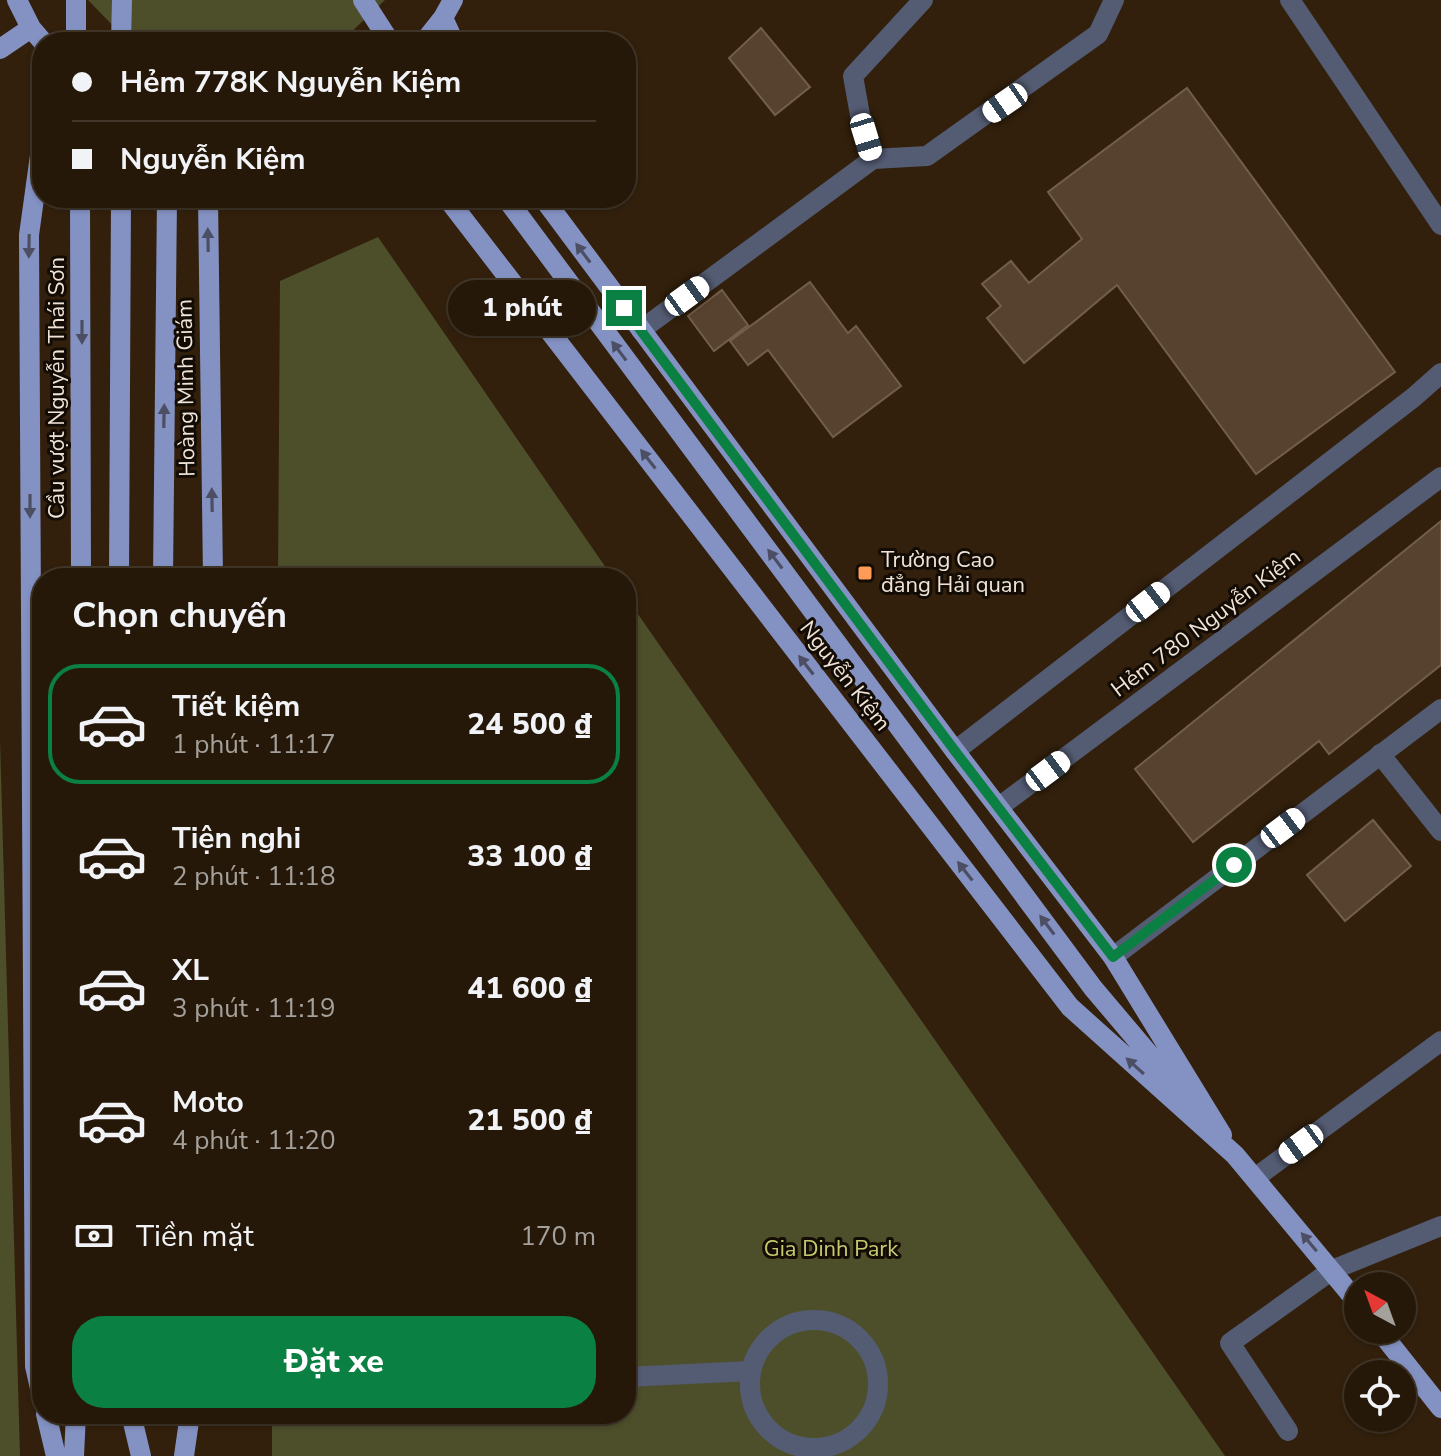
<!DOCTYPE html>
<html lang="vi">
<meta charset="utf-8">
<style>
:root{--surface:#261809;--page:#322517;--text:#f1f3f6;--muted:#a4a09c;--line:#42372a;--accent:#0b8043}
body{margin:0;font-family:"Nunito Sans",sans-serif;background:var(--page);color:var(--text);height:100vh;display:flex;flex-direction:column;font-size:30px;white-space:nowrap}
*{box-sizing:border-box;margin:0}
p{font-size:26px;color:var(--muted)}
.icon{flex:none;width:44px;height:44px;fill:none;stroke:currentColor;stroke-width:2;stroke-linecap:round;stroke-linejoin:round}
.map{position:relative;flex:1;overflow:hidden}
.details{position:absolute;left:32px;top:568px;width:604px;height:856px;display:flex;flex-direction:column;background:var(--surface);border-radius:32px;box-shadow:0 2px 6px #0004,0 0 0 2px var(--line)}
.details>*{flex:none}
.top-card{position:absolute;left:32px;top:32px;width:604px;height:176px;border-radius:32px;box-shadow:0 2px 6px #0004,0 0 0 2px var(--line);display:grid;align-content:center;height:176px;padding:0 40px;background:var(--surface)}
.needle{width:52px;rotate:319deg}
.controls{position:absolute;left:1344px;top:1272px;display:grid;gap:16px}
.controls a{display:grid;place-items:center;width:72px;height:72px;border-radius:50%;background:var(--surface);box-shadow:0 2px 6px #0004,0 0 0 2px var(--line);font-size:40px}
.end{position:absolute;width:36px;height:36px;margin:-18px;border:10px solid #0b8043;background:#fff;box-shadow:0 0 0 4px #fff}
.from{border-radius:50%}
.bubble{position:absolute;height:56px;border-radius:28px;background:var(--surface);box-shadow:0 2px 6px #0004,0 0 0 2px var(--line);font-size:26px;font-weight:800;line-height:56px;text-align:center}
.car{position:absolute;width:24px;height:48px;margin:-24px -12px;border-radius:10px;box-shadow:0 0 6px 2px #0007;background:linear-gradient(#fff 24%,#345 0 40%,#fff 0 76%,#345 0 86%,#fff 0)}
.top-card b{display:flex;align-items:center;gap:28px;height:76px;font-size:30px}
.top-card b+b{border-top:2px solid var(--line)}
.top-card i{width:20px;height:20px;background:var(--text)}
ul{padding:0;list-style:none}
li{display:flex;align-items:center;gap:24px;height:120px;margin:0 16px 12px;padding:0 24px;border:4px solid transparent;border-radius:32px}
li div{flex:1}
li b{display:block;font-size:30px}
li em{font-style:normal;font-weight:800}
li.current{border-color:var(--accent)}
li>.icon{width:72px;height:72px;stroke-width:1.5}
h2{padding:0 40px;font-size:36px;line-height:96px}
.pay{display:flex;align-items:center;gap:20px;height:88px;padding:0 40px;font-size:30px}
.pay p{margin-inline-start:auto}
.button{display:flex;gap:16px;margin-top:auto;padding:16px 40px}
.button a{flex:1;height:92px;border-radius:32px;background:var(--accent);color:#fff;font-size:32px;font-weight:800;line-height:92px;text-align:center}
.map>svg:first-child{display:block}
.green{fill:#4d4f2b}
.building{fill:#56422e;stroke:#735e49;stroke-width:2}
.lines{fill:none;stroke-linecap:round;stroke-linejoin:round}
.lane{stroke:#545c73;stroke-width:20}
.street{stroke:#545c73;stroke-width:20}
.primary{stroke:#8492c3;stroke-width:20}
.oneway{fill:#4c4f64}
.route{stroke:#0b8043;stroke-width:10}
.poi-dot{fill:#fe9b58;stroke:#130c05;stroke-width:3}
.labels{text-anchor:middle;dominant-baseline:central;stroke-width:6;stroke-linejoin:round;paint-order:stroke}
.street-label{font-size:22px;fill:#f0e4d8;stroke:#130c05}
.poi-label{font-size:22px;fill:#f0e4d8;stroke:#130c05;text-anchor:start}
.park-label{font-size:22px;fill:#c7cb6d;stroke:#130c05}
</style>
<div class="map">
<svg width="1441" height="1456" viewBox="0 0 1441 1456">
<rect width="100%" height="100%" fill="#32200c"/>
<path class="green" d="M88,0h297l-38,36 -12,6h-198l-17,-9z
M378,237l235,341h-335l2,-297z
M626,597l599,859h-953v-42h354z
M0,739l20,717h-20z"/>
<path class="building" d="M761,28l49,59 -35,28 -46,-57z
M1187,88l208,284 -139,102 -139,-189 -93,78 -37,-45 14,-12 -19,-22 29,-23 18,22 53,-44 -34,-47z
M810,282l38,51 8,-7 45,60 -68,51 -65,-87 -20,15 -18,-24z
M722,290l26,35 -34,26 -26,-35z
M1441,521v144l-112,89 -10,-13 -126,101 -58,-73z
M1373,820l38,46 -66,55 -38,-46z"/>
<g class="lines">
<path class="lane" d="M1290,0l151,225
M641,330l232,-171 -13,-44 -7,-39 70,-76
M955,751l459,-354 27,-24
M999,807l442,-330
M1113,957l328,-248
M1255,1178l186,-137
M750 1384a64 64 0 1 1 128 0a64 64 0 1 1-128 0Z
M626,1377l124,-6
M1288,1431l-58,-88 102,-73 109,-44"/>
<path class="street" d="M873,159l54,-3 171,-122 16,-34
M1380,754l61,77"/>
<path class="primary" d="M17,0l14,28 12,14
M76,0v42
M363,0l27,42
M443,18l11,24
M121,42l1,-42
M424,42l19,-24 10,-18
M0,49l31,-21
M42,141l-13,94 6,1131 7,31
M80,198l1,380
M208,198l5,380
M447,198l623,809 165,148 123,148
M506,198l587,790 93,110
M543,198l412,553 158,206 109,178
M119,578l2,-380
M163,578l4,-380
M1379,1330l62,78
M46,1414l10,42
M131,1414l10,42
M74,1456l2,-42
M184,1456l6,-42"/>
</g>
<defs><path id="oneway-solid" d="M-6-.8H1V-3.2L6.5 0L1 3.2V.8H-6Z" transform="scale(2)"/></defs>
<g class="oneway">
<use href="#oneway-solid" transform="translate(208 240) rotate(-91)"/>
<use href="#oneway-solid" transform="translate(29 246) rotate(91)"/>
<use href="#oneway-solid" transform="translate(583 253) rotate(-127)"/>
<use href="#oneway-solid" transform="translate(82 332) rotate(90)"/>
<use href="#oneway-solid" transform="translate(619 351) rotate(-127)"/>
<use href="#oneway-solid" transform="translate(164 416) rotate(-89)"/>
<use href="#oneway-solid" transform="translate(648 459) rotate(-128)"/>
<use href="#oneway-solid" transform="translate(212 500) rotate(-91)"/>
<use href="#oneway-solid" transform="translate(30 506) rotate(90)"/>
<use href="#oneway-solid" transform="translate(775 559) rotate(-127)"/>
<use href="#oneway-solid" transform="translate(806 665) rotate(-128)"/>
<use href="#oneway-solid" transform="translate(965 871) rotate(-128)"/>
<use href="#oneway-solid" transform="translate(1047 925) rotate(-127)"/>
<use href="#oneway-solid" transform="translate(1135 1066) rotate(-138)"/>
<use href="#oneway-solid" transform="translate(1309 1242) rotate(-130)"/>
</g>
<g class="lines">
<path class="route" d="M624,308l331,443 158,206 121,-92"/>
</g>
<rect class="poi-dot" x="857" y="565" width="16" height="16" rx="4"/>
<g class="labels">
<g class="street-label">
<text transform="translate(57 388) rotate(-90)">Cầu vượt Nguyễn Thái Sơn</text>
<text transform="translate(186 388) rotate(-91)">Hoàng Minh Giám</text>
<text transform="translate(1206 623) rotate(-37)">Hẻm 780 Nguyễn Kiệm</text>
<text transform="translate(845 676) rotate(52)">Nguyễn Kiệm</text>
</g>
<g class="poi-label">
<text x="881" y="560">Trường Cao<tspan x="881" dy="25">đẳng Hải quan</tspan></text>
</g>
<g class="park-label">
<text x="831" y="1249">Gia Dinh Park</text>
</g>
</g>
</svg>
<div class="controls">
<a><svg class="needle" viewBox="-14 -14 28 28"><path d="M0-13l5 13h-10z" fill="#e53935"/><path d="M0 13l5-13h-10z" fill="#a4a09c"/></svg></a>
<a><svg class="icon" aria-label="locate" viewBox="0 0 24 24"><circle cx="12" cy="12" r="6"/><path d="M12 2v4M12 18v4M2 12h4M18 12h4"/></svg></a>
</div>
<i class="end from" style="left:1234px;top:865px"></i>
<i class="end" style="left:624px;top:308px"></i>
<div class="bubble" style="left:448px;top:280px;width:148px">1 phút</div>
<i class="car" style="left:1005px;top:103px;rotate:235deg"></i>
<i class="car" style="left:866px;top:137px;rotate:163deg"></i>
<i class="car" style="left:687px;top:296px;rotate:54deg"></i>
<i class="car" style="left:1148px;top:602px;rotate:52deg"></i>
<i class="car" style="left:1048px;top:771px;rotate:53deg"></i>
<i class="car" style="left:1283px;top:828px;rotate:53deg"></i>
<i class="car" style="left:1301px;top:1144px;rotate:234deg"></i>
<div class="top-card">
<b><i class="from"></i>Hẻm 778K Nguyễn Kiệm</b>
<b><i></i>Nguyễn Kiệm</b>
</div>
<section class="details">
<h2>Chọn chuyến</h2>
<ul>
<li class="current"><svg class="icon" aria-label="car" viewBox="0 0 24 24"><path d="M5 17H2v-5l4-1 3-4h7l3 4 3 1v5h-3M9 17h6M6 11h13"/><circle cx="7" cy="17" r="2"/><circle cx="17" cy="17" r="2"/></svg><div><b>Tiết kiệm</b><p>1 phút · 11:17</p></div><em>24 500 ₫</em></li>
<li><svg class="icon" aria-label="car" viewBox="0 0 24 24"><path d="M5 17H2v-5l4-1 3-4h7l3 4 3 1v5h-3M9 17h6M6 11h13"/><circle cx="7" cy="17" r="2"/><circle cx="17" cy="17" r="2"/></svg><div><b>Tiện nghi</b><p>2 phút · 11:18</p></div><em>33 100 ₫</em></li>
<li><svg class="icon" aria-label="car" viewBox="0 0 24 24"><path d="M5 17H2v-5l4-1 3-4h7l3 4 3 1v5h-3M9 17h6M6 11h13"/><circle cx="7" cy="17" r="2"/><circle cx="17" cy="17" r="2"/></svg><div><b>XL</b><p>3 phút · 11:19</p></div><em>41 600 ₫</em></li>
<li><svg class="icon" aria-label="car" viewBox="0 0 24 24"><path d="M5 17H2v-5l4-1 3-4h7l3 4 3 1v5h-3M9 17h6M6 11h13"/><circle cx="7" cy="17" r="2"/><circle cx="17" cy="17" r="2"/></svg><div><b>Moto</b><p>4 phút · 11:20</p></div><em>21 500 ₫</em></li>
</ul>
<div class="pay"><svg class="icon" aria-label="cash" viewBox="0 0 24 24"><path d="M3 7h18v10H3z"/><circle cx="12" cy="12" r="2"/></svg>Tiền mặt<p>170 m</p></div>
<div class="button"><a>Đặt xe</a></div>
</section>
</div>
